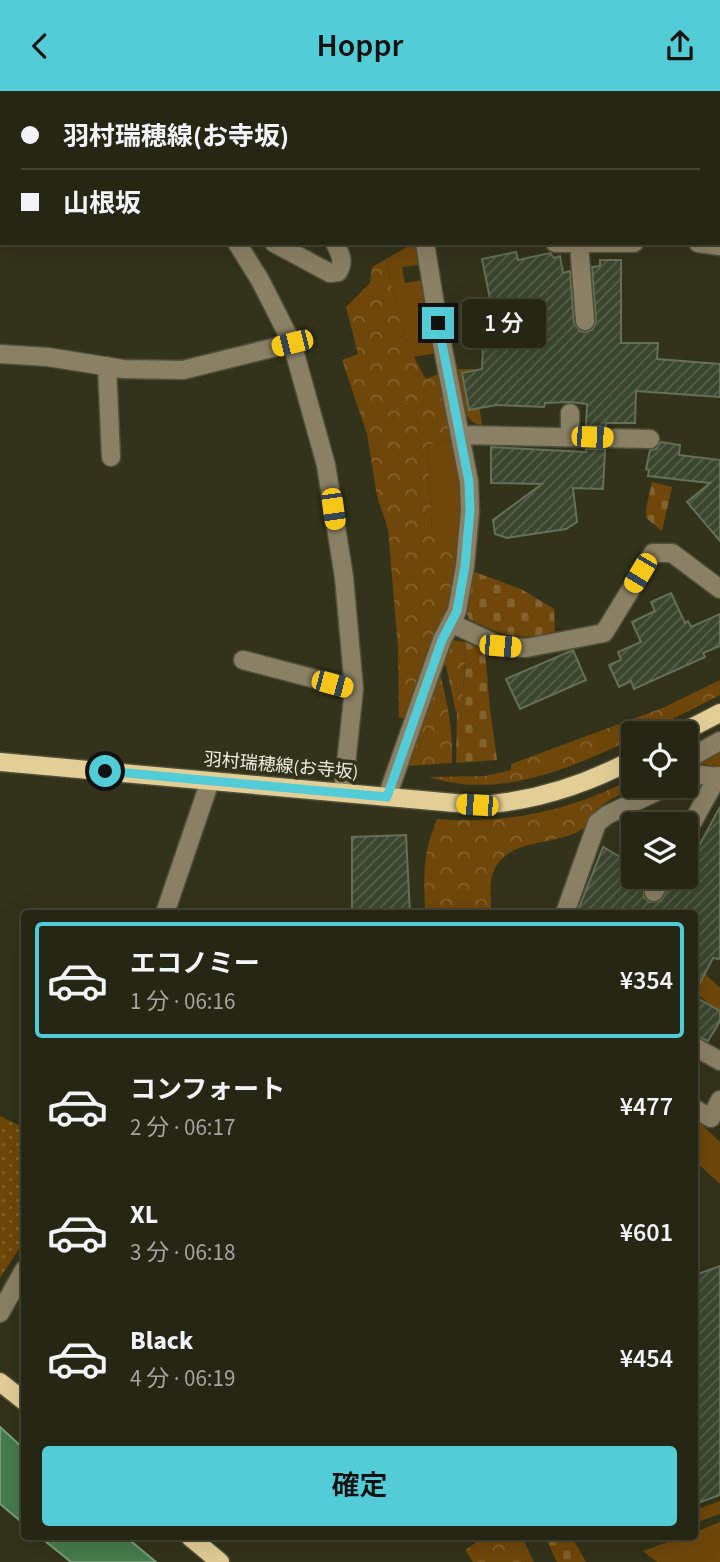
<!DOCTYPE html>
<html lang="ja">
<meta charset="utf-8">
<style>
:root{--surface:#262614;--page:#323222;--text:#f1f3f6;--muted:#a4a5a0;--line:#424334;--accent:#52ccd6}
body{margin:0;font-family:"Source Sans 3","Noto Sans JP",sans-serif;background:var(--page);color:var(--text);height:100vh;display:flex;flex-direction:column;font-size:26px;white-space:nowrap}
*{box-sizing:border-box;margin:0}
p{font-size:23px;color:var(--muted)}
.icon{flex:none;width:38px;height:38px;fill:none;stroke:currentColor;stroke-width:2;stroke-linecap:round;stroke-linejoin:round}
.map{position:relative;flex:1;overflow:hidden}
.details{position:absolute;left:21px;top:819px;width:677px;height:630px;display:flex;flex-direction:column;background:var(--surface);border-radius:7px;box-shadow:0 7px 28px #0002,0 0 0 2px var(--line)}
.details>*{flex:none}
.top-card{position:absolute;left:0px;top:0px;width:721px;height:154px;box-shadow:0 7px 28px #0002,0 0 0 2px var(--line);display:grid;align-content:center;height:154px;padding:0 21px;background:var(--surface)}
.controls{position:absolute;left:621px;top:630px;display:grid;gap:14px}
.controls a{display:grid;place-items:center;width:77px;height:77px;border-radius:7px;background:var(--surface);box-shadow:0 7px 28px #0002,0 0 0 2px var(--line);font-size:35px}
.end{position:absolute;width:32px;height:32px;margin:-16px;border:9px solid #52ccd6;background:#111;box-shadow:0 0 0 4px #111}
.from{border-radius:50%}
.bubble{position:absolute;height:49px;border-radius:7px;background:var(--surface);box-shadow:0 7px 28px #0002,0 0 0 2px var(--line);font-size:23px;font-weight:600;line-height:49px;text-align:center}
.car{position:absolute;width:21px;height:42px;margin:-21px -10px;border-radius:9px;box-shadow:0 0 5px 2px #0007;background:linear-gradient(#f5c518 24%,#345 0 40%,#f5c518 0 76%,#345 0 86%,#f5c518 0)}
.top-card b{display:flex;align-items:center;gap:24px;height:66px;font-size:26px}
.top-card b+b{border-top:2px solid var(--line)}
.top-card i{width:18px;height:18px;background:var(--text)}
ul{padding:12px 0 0;list-style:none}
li{display:flex;align-items:center;gap:21px;height:116px;margin:0 14px 10px;padding:0 7px;border:4px solid transparent;border-radius:7px}
li div{flex:1}
li b{display:block;font-size:26px}
li em{font-style:normal;font-weight:600}
li.active{border-color:var(--accent)}
li>.icon{width:63px;height:63px;stroke-width:1.5}
.primary-button{display:flex;gap:14px;margin-top:auto;padding:14px 21px}
.primary-button a{flex:1;height:80px;border-radius:7px;background:var(--accent);color:#111;font-size:28px;font-weight:600;line-height:80px;text-align:center}
header{display:flex;justify-content:space-between;align-items:center;height:91px;padding:0 21px;background:var(--accent);color:#111;font-size:32px;font-weight:600}
.map>svg:first-child{display:block}
.grass{fill:#6f470a;fill-rule:evenodd}
.forest{fill:url(#forest-crowns)}
.cemetery{fill:url(#cemetery-stones)}
.park{fill:url(#park-dots)}
.water{fill:#477b4d;stroke:#799e79;stroke-width:2}
.building{fill:url(#building-hatch);stroke:#647057;stroke-width:2}
.lines{fill:none;stroke-linecap:round;stroke-linejoin:round}
.minor-casing{stroke:#51513b;stroke-width:21}
.major-casing{stroke:#51513b;stroke-width:21}
.minor{stroke:#8a8065;stroke-width:18}
.major{stroke:#e3ce96;stroke-width:18}
.route{stroke:#52ccd6;stroke-width:9}
.labels{text-anchor:middle;dominant-baseline:central;stroke-width:7;stroke-linejoin:round;paint-order:stroke}
.street-label{font-size:18px;fill:#eeeee0;stroke:#33331b}
</style>
<header><svg class="icon" aria-label="back" viewBox="0 0 24 24"><path d="M15 5l-7 7 7 7"/></svg>Hoppr<svg class="icon" aria-label="share" viewBox="0 0 24 24"><path d="M12 15V3M7 8l5-5 5 5M5 13v7h14v-7"/></svg></header>
<div class="map">
<svg width="720" height="1471" viewBox="0 0 720 1471">
<defs>
<pattern id="forest-crowns" width="20" height="18" patternUnits="userSpaceOnUse" patternTransform="scale(1.75)"><rect width="20" height="18" fill="#6f470a"/><path d="M2 6a3 3 0 1 1 6 0M12 15a3 3 0 1 1 6 0" fill="none" stroke="#84622d"/></pattern>
<pattern id="cemetery-stones" width="16" height="16" patternUnits="userSpaceOnUse" patternTransform="scale(1.75)"><rect width="16" height="16" fill="#6f470a"/><path d="M2 7V4a2 2 0 0 1 4 0v3zM10 15v-3a2 2 0 0 1 4 0v3z" fill="#84622d"/></pattern>
<pattern id="park-dots" width="8" height="8" patternUnits="userSpaceOnUse" patternTransform="scale(1.75)"><rect width="8" height="8" fill="#6f470a"/><path d="M2 2h.1M6 6h.1" fill="none" stroke="#84622d" stroke-width="1.8" stroke-linecap="round"/></pattern>
<pattern id="building-hatch" width="6" height="6" patternUnits="userSpaceOnUse" patternTransform="scale(1.75)"><rect width="6" height="6" fill="#3c462f"/><path d="M-1 1l2-2M0 6l6-6M5 7l2-2" fill="none" stroke="#58614d"/></pattern>
</defs>
<rect width="100%" height="100%" fill="#33331b"/>
<path class="grass" d="M414,152h5l18,110 -24,4 -15,-42 -12,-56zM419,174l3,15 -17,3 -3,-16z
M454,278h20l8,56c-22,-1 -24,-38 -28,-56z
M453,350l9,48v44l-30,-1 -5,-87z
M720,659v19l-16,-5 -12,2z
M695,873l25,24v27l-25,-24z
M695,1027l25,24v42l-25,-23z
M720,1410v13l-25,9v-13z
M720,1431v40h-63l-14,-11 39,-14h13v-5z"/>
<path class="forest" d="M386,168c9,43 17,82 40,120l15,-6 12,68 -26,4 5,86 30,2 -2,34 -12,46 -41,105h-8l-1,-70 -10,-119 -11,-33 -10,-62 -25,-74 16,-6 -12,-47 24,-24 2,-16z
M451,549l15,2 -4,70h-6l-10,-46 -5,-3z
M437,582l3,1c8,30 13,57 12,89l-45,3z
M720,589v15l-75,38h-11l-1,6c-63,29 -133,61 -204,38l56,-1 26,-6v-6l154,-57z
M633,687l1,8h3c-12,7 -32,14 -41,25 -4,4 -5,10 -8,14 -29,25 -83,8 -96,51 -3,11 0,26 -1,37h-66c-1,-37 -3,-58 12,-94 69,6 136,-9 196,-41z
M479,1446h43l12,25h-61l-8,-12 16,-11z"/>
<path class="cemetery" d="M652,391l20,5 -10,44 -16,-13v-9z
M472,480l49,18 33,20 1,25c-40,6 -50,3 -86,-15l-2,-5z
M466,551l19,9 5,58 7,51 -41,3 1,-51 5,-1z
M545,1446h27l14,25h-29z"/>
<path class="park" d="M0,1025l24,12v113l-24,37z"/>
<path class="water" d="M0,1336l24,22v75l-24,-20z
M40,1446h86l30,25h-85z"/>
<path class="building" d="M516,161l2,8 32,-7 4,5 6,-2 3,17 7,-2 4,52 6,8 5,1 7,-2 4,-9 -4,-54 8,-1v-6h21v83h37l-1,16 63,5v33l-84,-6 -1,32h-29v4l-20,-1 1,-22 -16,-2 -26,1 -1,4 -48,-2 -27,5 -7,-37 20,-4 2,-51 10,1 -12,-60z
M661,351l19,3 -1,10 41,5v81l-33,-39 23,-19 -62,-7 1,-6 -3,-1 4,-19 6,-1z
M491,356l95,5v-3h19l-2,40 -30,-1 4,34 -11,7 -59,9 -12,-4 -2,-14 49,-36 -51,-1z
M671,502l14,30 3,-2 3,6 29,-13v32l-17,7 2,4 -71,32 -3,-8 -12,6 -10,-22 12,-5 -3,-8 23,-10 -9,-20 23,-11 -4,-9z
M573,559l13,30 -66,29 -14,-30z
M720,716v152l-7,-1 -18,34v-79h-118l26,-66 31,18v12h15l-5,10v10l5,5 12,-1 12,-24h13v-7z
M406,744l4,78h-58v-76z
M695,906l25,14v10l-12,20 -13,-5z
M720,1175v229l-25,9v-229z"/>
<g class="lines">
<g class="minor-casing">
<path id="minor" d="M83,0l2,2
M408,0v2
M646,0l1,2
M115,2l2,-2
M367,2l1,-2
M237,152l23,37 32,63 34,122 18,112 10,112 -11,103
M274,152l56,30 8,-1c7,-11 2,-18 -3,-29
M555,152h79
M698,152l22,3
M579,153l6,77
M0,263l48,3 75,12 60,1 109,-27
M107,275l4,91
M570,322v24
M461,344l189,4
M451,532l49,23 26,2 78,-15 49,-80h19l48,36
M243,569l111,29
M686,669l34,-19
M686,687l15,-3 19,2
M387,706l55,-157 15,-29 8,-45 5,-55 -1,-29 -31,-159 -13,-80
M686,743l32,-58
M654,801l8,-15
M165,822l45,-132
M565,822l32,-90 10,-8 61,-29
M695,956l25,14
M695,1018l16,9 9,-18
M0,1222l24,-43"/>
</g>
<g class="major-casing">
<path id="major" d="M681,642l39,-20
M0,671l477,43c55,-3 108,-20 157,-46
M0,1291l24,19
M190,1446l30,25"/>
</g>
<use href="#minor" class="minor"/>
<use href="#major" class="major"/>
</g>
<g class="lines">
<path class="route" d="M105,680l282,26 55,-157 15,-29 8,-45 5,-55 -1,-29 -31,-159"/>
</g>
<g class="labels">
<g class="street-label">
<text transform="translate(281 675) rotate(5)">羽村瑞穂線(お寺坂)</text>
</g>
</g>
</svg>
<div class="controls">
<a><svg class="icon" aria-label="locate" viewBox="0 0 24 24"><circle cx="12" cy="12" r="6"/><path d="M12 2v4M12 18v4M2 12h4M18 12h4"/></svg></a>
<a><svg class="icon" aria-label="layers" viewBox="0 0 24 24"><path d="M12 4l9 5-9 5-9-5zM3 14l9 5 9-5"/></svg></a>
</div>
<i class="end from" style="left:105px;top:680px"></i>
<i class="end" style="left:438px;top:232px"></i>
<div class="bubble" style="left:462px;top:208px;width:84px">1 分</div>
<i class="car" style="left:292px;top:252px;rotate:256deg"></i>
<i class="car" style="left:592px;top:346px;rotate:92deg"></i>
<i class="car" style="left:333px;top:418px;rotate:172deg"></i>
<i class="car" style="left:640px;top:482px;rotate:211deg"></i>
<i class="car" style="left:500px;top:555px;rotate:95deg"></i>
<i class="car" style="left:332px;top:593px;rotate:105deg"></i>
<i class="car" style="left:477px;top:714px;rotate:274deg"></i>
<div class="top-card">
<b><i class="from"></i>羽村瑞穂線(お寺坂)</b>
<b><i></i>山根坂</b>
</div>
<section class="details">
<ul>
<li class="active"><svg class="icon" aria-label="car" viewBox="0 0 24 24"><path d="M5 17H2v-5l4-1 3-4h7l3 4 3 1v5h-3M9 17h6M6 11h13"/><circle cx="7" cy="17" r="2"/><circle cx="17" cy="17" r="2"/></svg><div><b>エコノミー</b><p>1 分 · 06:16</p></div><em>¥354</em></li>
<li><svg class="icon" aria-label="car" viewBox="0 0 24 24"><path d="M5 17H2v-5l4-1 3-4h7l3 4 3 1v5h-3M9 17h6M6 11h13"/><circle cx="7" cy="17" r="2"/><circle cx="17" cy="17" r="2"/></svg><div><b>コンフォート</b><p>2 分 · 06:17</p></div><em>¥477</em></li>
<li><svg class="icon" aria-label="car" viewBox="0 0 24 24"><path d="M5 17H2v-5l4-1 3-4h7l3 4 3 1v5h-3M9 17h6M6 11h13"/><circle cx="7" cy="17" r="2"/><circle cx="17" cy="17" r="2"/></svg><div><b>XL</b><p>3 分 · 06:18</p></div><em>¥601</em></li>
<li><svg class="icon" aria-label="car" viewBox="0 0 24 24"><path d="M5 17H2v-5l4-1 3-4h7l3 4 3 1v5h-3M9 17h6M6 11h13"/><circle cx="7" cy="17" r="2"/><circle cx="17" cy="17" r="2"/></svg><div><b>Black</b><p>4 分 · 06:19</p></div><em>¥454</em></li>
</ul>
<div class="primary-button"><a>確定</a></div>
</section>
</div>
